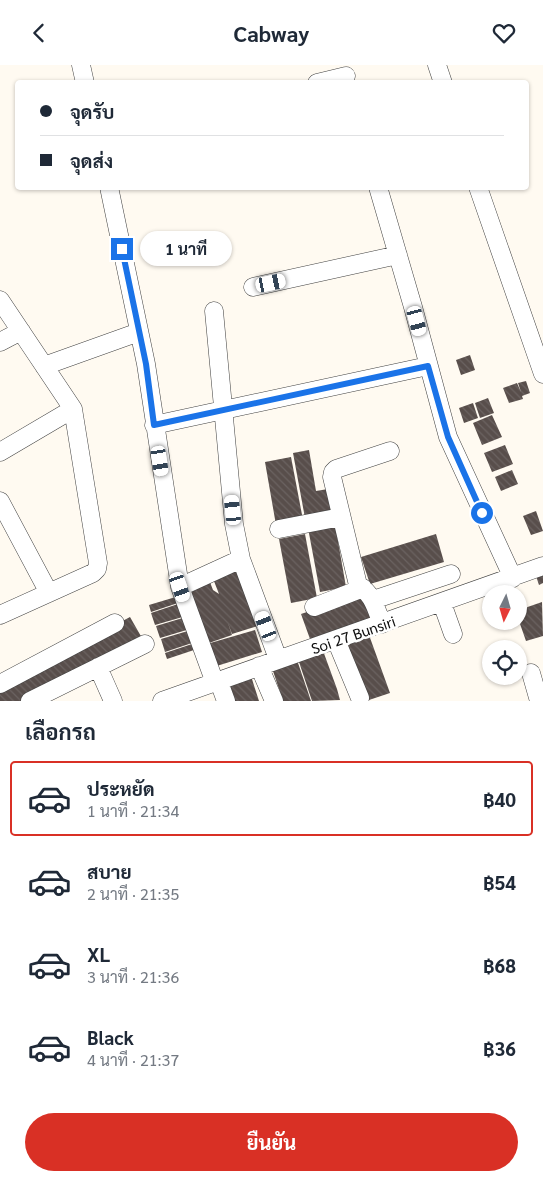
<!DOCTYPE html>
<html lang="th">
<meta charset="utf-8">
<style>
:root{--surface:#fff;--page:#f6f6f7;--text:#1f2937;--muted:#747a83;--line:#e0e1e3;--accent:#d93025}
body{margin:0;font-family:Georgia,Sarabun,serif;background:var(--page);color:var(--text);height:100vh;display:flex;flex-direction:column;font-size:19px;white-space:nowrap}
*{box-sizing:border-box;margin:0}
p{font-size:16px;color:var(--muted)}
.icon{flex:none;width:28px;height:28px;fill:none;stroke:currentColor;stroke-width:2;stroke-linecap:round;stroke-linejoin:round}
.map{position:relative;height:636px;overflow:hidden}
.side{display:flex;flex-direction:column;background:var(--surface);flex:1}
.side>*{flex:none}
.guide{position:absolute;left:15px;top:15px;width:514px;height:110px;border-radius:5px;box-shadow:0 1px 4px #0004;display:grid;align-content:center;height:110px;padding:0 25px;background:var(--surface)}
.needle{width:32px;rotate:185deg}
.controls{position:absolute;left:482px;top:520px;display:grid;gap:10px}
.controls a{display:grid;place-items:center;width:45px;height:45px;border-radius:50%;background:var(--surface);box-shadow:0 1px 4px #0004;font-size:25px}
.end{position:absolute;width:22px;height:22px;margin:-11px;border:6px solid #1a73e8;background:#fff;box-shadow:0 0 0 2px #fff}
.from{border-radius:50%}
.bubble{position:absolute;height:35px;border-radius:18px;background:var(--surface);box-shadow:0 1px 4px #0004;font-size:16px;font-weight:700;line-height:35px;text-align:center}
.car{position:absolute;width:15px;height:30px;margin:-15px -8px;border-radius:6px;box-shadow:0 0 4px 1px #0007;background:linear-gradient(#fff 24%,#345 0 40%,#fff 0 76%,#345 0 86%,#fff 0)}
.guide b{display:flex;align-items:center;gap:18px;height:48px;font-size:19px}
.guide b+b{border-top:1px solid var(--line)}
.guide i{width:12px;height:12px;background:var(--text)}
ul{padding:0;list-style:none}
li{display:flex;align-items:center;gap:15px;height:75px;margin:0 10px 8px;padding:0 15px;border:2px solid transparent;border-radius:5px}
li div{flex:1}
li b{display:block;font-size:19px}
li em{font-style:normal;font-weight:700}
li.selected{border-color:var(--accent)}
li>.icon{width:45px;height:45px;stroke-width:1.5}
h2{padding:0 25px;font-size:22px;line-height:60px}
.cta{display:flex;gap:10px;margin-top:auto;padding:10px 25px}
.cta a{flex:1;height:58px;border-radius:30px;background:var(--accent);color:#fff;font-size:20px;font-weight:700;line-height:58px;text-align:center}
header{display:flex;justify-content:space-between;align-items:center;height:65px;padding:0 25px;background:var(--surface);font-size:22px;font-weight:700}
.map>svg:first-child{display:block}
.building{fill:url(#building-back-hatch)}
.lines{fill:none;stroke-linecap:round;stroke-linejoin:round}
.minor-casing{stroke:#424242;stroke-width:19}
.minor{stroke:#fff;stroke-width:18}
.route{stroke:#1a73e8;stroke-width:6}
.labels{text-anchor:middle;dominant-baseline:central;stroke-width:5;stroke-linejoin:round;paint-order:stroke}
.street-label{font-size:15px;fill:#0f0f0f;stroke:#fff}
</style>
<header><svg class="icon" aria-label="back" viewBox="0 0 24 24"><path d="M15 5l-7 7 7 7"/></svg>Cabway<svg class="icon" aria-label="heart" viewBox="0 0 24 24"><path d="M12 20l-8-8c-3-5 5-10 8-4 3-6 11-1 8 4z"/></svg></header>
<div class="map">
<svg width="543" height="636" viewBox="0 0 543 636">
<defs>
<pattern id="building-back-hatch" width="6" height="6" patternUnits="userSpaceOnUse" patternTransform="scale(1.25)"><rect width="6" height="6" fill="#584e4b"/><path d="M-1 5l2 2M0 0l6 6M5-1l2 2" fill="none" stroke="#6b6361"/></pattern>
</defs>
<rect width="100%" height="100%" fill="#fffaf1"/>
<path class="building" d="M470,290l5,15 -14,5 -5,-15z
M526,316l4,12 -8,3 1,3 -14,4 -6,-15 14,-5 4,9 -3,-9z
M488,333l6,15 -14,5 -5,-15z
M473,338l5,15 -14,5 -5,-15z
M492,350l10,22 -20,8 -9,-22z
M505,380l8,19 -21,8 -8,-19z
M309,385l7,41 12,-2 4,24 -27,5 -12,-65z
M291,392l12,63 -27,5 -11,-63z
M512,405l6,14 -17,7 -6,-14z
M536,446l7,20 -12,4 -8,-19z
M335,459l11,63 -26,5 -12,-64z
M305,469l12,64 -26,5 -12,-64z
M436,469l8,28 -74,22 -9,-27z
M237,503l21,58 -26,8 -4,-11 4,12 -26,9 -19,-58 21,-9 5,13 6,4 -7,-18z
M543,508v10l-4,2 -3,-9z
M364,528l8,25 -62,21 -9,-25z
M179,531l2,6 -30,10 -2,-7z
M542,537l1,34 -17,5 -7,-20v-11z
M181,538l5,13 -31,9 -4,-12z
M130,552l12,21 -121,63h-21v-15z
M186,552l4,12 -30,9 -4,-12z
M191,565l4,12 -30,10 -4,-13z
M255,565l7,22 -55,17 -7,-23z
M369,570l21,58 -24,8 -22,-58z
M195,578l2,6 -30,10 -2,-6z
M322,583l15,41 3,11 -28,1 -15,-45z
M297,595l14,41h-28l-11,-33z
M251,611l8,25h-28l-5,-17z"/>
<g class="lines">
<g class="minor-casing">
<path id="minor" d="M81,0l4,18
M437,0l6,18
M317,18l29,-7
M109,122l37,177 34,223 35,96
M378,122l35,120 35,130 65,141
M478,122l65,187
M253,222l145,-32
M0,235l73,109 25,154 -1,6 -4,4 -93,42
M214,246l20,213 7,35 37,100
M0,277l21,-11
M44,301l95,-34
M154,360l274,-59
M0,387l73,-43
M0,436l49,92
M279,464l62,-12
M180,522l61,-28
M373,535l78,-26
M442,538l11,31
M314,542l49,-19
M382,559c-6,-15 -9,-30 -24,-39l-26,-108 1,-5 3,-3 54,-18
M336,575l24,58
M259,601l15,35
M98,602l15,34
M531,608l8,28
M219,617l7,19
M0,619l115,-61
M30,636l115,-57
M162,636l381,-135"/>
</g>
<use href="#minor" class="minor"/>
</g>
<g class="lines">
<path class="route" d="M122,184l24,115 8,61 274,-59 20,71 34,76"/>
</g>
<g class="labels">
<g class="street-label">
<text transform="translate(353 569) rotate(-19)">Soi 27 Bunsiri</text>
</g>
</g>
</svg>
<div class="controls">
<a><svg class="needle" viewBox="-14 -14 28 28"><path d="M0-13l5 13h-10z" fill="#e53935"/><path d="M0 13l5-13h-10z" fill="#747a83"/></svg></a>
<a><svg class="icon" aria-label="locate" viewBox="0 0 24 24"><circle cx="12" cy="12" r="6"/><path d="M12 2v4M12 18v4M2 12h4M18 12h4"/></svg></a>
</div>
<i class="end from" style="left:482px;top:448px"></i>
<i class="end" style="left:122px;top:184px"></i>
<div class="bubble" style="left:140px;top:166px;width:92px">1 นาที</div>
<i class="car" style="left:271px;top:218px;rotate:78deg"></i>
<i class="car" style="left:417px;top:256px;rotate:165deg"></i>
<i class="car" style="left:160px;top:396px;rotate:171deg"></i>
<i class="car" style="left:233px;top:445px;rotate:354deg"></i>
<i class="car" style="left:180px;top:522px;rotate:161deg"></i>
<i class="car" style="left:266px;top:561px;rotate:339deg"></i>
<div class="guide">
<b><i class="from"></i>จุดรับ</b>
<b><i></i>จุดส่ง</b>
</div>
</div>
<section class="side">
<h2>เลือกรถ</h2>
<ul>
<li class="selected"><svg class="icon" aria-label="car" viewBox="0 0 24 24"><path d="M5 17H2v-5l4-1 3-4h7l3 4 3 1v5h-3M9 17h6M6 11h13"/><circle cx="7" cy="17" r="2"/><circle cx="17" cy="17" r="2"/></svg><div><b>ประหยัด</b><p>1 นาที · 21:34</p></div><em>฿40</em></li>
<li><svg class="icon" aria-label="car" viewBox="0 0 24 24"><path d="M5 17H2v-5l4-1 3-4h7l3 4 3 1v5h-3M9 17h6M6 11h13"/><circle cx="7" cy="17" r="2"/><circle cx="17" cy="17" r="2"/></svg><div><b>สบาย</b><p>2 นาที · 21:35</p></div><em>฿54</em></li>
<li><svg class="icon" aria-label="car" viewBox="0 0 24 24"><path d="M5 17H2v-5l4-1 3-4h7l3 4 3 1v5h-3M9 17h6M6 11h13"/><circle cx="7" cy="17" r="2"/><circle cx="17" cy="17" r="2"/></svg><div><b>XL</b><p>3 นาที · 21:36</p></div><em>฿68</em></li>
<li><svg class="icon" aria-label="car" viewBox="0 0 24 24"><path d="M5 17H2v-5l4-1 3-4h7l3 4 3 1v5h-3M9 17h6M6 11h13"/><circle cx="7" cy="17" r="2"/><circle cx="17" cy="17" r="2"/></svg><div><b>Black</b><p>4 นาที · 21:37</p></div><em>฿36</em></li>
</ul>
<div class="cta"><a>ยืนยัน</a></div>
</section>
